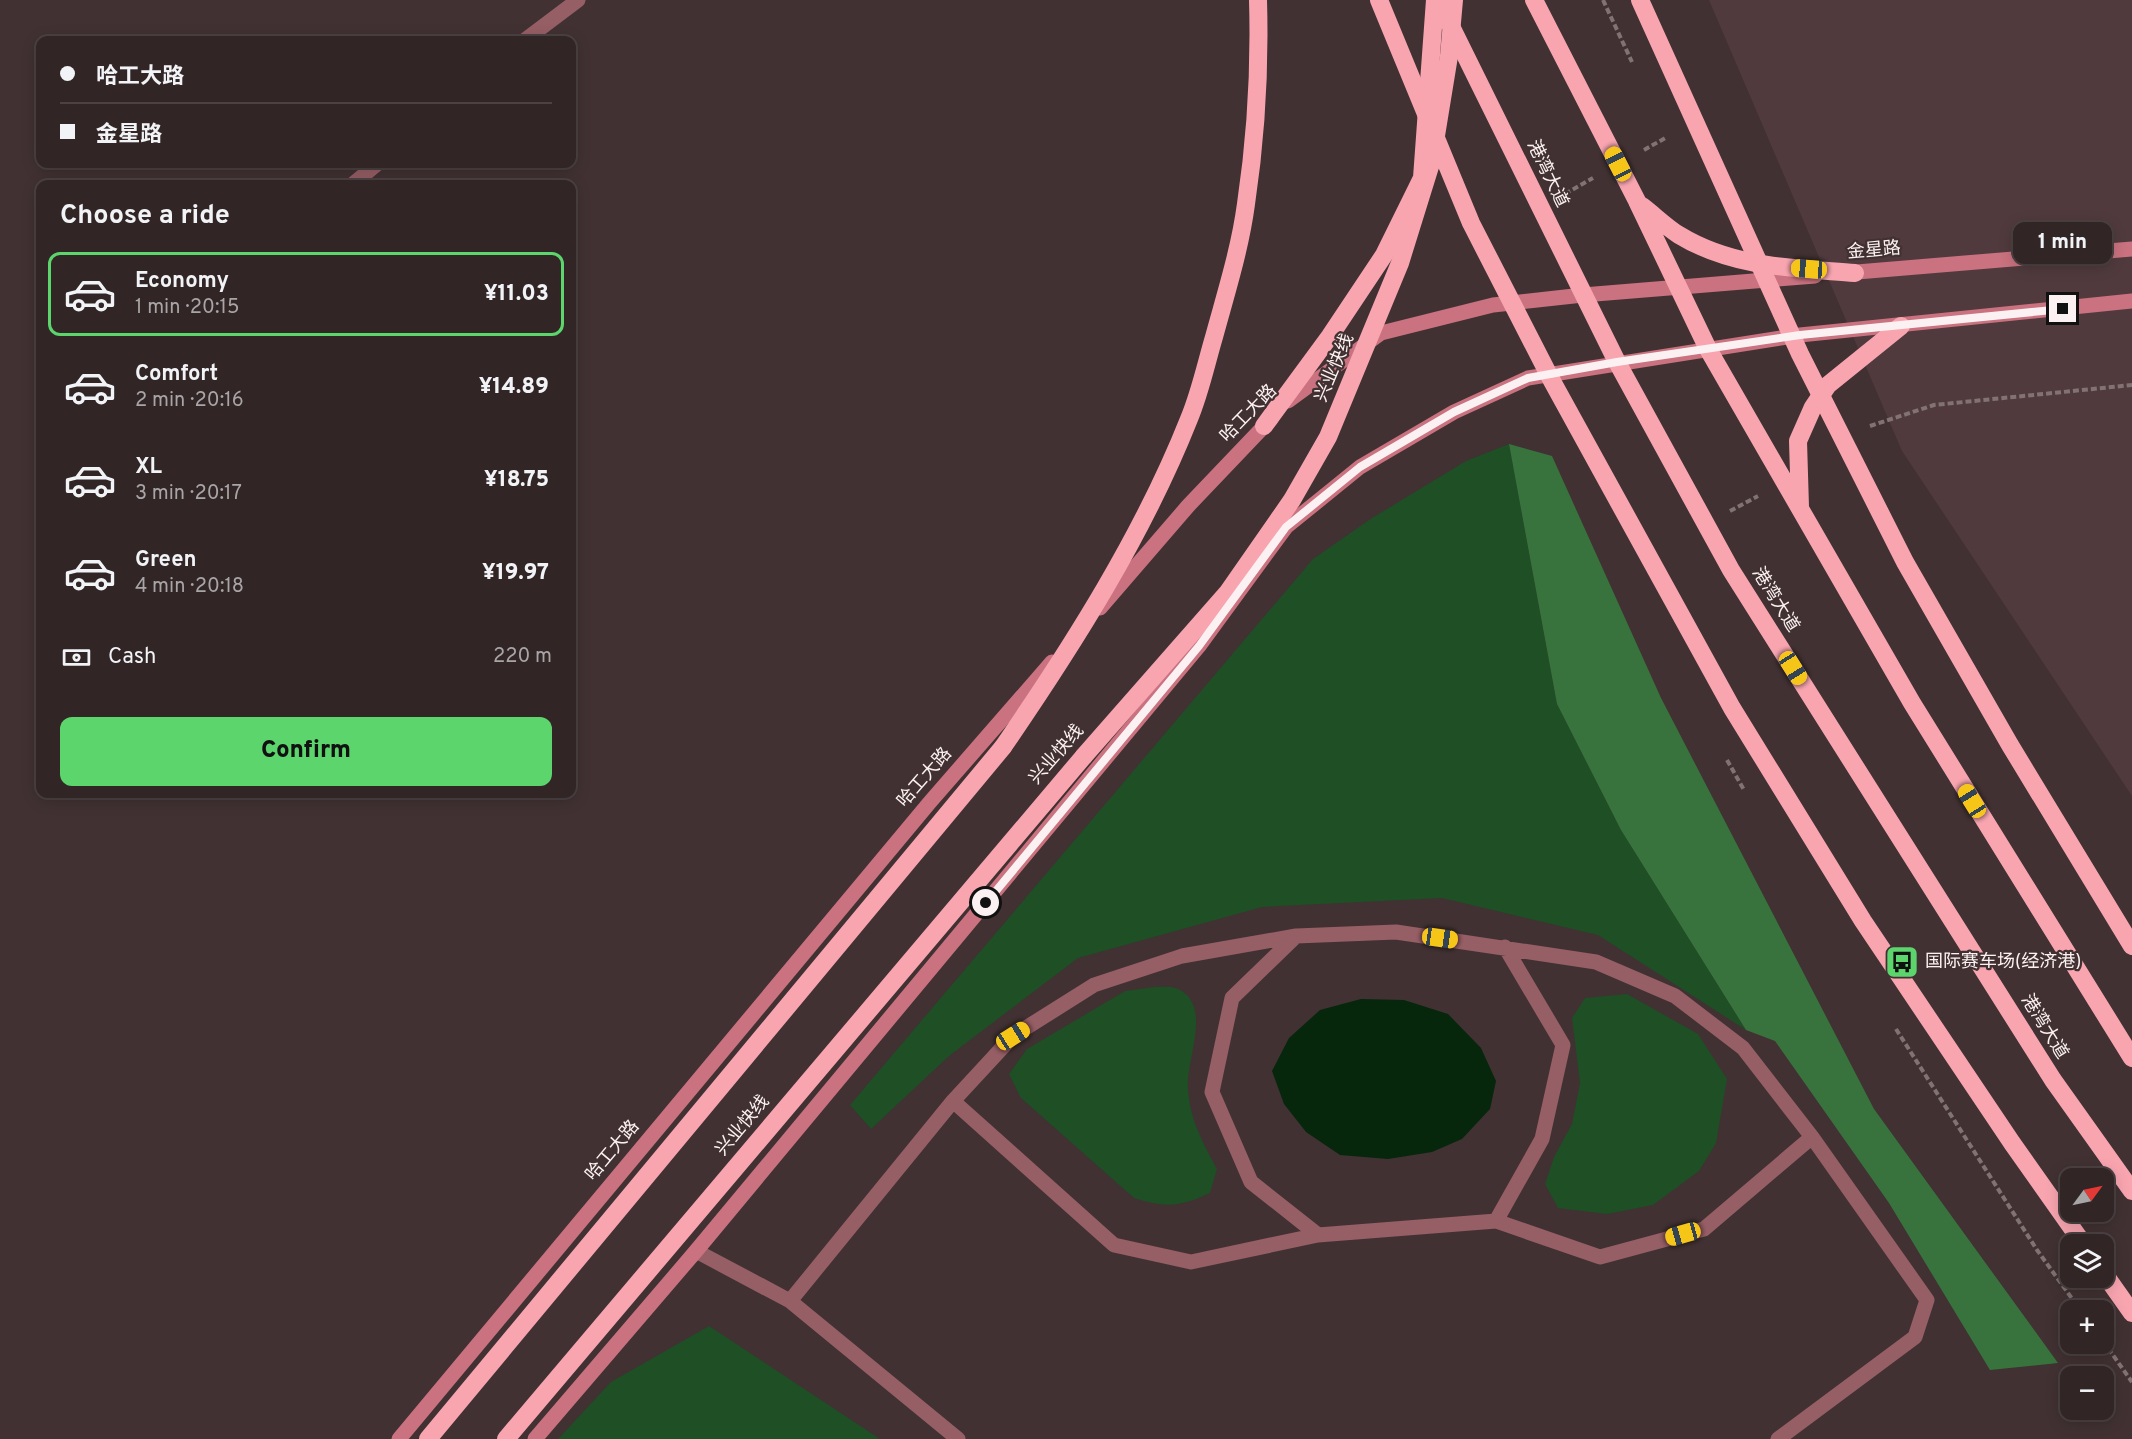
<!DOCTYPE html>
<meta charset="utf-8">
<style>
:root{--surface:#312526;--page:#3d3132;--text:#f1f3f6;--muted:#a8a5a7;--line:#4c4243;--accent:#5cd56d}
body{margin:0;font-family:Overpass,"Noto Sans SC",sans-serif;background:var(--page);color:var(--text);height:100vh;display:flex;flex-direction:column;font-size:22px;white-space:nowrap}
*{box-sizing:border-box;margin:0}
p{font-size:20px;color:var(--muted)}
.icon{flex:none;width:33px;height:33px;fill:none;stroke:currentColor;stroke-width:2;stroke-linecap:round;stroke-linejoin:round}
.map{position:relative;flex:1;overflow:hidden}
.sheet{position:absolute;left:36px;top:180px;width:540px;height:618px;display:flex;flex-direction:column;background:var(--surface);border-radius:12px;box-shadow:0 3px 15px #0003,0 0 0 2px var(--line)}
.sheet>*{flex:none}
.hud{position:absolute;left:36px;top:36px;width:540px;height:132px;border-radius:12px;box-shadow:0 3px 15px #0003,0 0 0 2px var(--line);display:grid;align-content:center;height:132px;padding:0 24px;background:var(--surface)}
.needle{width:39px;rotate:57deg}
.fabs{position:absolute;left:2060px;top:1168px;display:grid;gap:12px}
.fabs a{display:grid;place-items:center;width:54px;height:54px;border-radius:12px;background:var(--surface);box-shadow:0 3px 15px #0003,0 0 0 2px var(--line);font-size:30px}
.end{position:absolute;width:27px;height:27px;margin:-14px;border:8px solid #fcf1f2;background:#111;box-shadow:0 0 0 3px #111}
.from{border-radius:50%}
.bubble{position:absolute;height:42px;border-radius:12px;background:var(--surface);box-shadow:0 3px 15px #0003,0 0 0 2px var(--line);font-size:20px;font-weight:800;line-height:42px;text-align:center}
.car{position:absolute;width:18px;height:36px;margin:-18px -9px;border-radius:8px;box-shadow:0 0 4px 2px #0007;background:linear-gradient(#f5c518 24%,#345 0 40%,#f5c518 0 76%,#345 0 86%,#f5c518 0)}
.hud b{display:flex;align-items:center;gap:21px;height:57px;font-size:22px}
.hud b+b{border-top:2px solid var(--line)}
.hud i{width:15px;height:15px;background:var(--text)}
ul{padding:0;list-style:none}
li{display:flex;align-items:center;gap:18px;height:84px;margin:0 12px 9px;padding:0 12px;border:3px solid transparent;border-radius:12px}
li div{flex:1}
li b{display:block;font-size:22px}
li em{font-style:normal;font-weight:800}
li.current{border-color:var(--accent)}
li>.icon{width:54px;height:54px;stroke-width:1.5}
h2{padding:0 24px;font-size:27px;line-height:72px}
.pay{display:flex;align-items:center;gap:15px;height:66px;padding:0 24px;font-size:22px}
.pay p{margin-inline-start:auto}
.action{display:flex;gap:12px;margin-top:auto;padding:12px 24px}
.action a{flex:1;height:69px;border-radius:12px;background:var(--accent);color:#111;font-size:24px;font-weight:800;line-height:69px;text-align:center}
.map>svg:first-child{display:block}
.built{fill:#503a3d}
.green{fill:#1e4f25}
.forest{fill:#38733e}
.water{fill:#06270c}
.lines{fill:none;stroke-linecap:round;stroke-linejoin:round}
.path{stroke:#817273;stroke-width:4;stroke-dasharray:6 3;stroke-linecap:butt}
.lane{stroke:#965e65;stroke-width:15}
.street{stroke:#965e65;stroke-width:15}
.secondary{stroke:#ca727f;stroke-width:15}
.highway{stroke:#f8a5b0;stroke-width:18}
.highway-bridge{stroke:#f8a5b0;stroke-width:18}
.route{stroke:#fcf1f2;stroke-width:8}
.labels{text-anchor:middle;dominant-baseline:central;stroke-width:4.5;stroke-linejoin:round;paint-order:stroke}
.street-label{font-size:18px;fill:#fcf1f2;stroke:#413132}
.poi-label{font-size:18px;fill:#fcf1f2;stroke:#413132;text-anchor:start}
</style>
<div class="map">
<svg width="2132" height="1439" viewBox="0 0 2132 1439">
<rect width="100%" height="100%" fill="#413132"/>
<path class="built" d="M1709,0h423v796l-230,-345z"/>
<path class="green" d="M1509,444l48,260 64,126 125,200 -148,-95 -156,-37 -180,9 -184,51 -129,98 -78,73 -21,-24 463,-546 59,-41 94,-57z
M1155,987c7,0 17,-1 23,2 35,16 8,71 10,98 1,31 15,56 29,82l-7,24c-30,14 -44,15 -76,5l-113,-100 -12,-24 18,-25 98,-58z
M1627,994l71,40 29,45 -11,64 -17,28 -46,34 -46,9 -49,-6 -13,-24 9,-27 18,-33 8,-41 -8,-65 13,-20z
M709,1326l171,113h-322l53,-57z"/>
<path class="forest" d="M1509,444l43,12 109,242 213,411 184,254 -68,7 -101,-167 -114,-162 -29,-11 -125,-200 -64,-126z"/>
<path class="water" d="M1361,999l43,1 44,14 33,34 15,33 -6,28 -28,30 -30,13 -44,7 -48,-4 -34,-23 -22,-28 -12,-33 17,-33 31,-28z"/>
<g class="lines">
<path class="path" d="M1603,0l29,62
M1644,150l23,-13
M1565,194l28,-16
M1870,426l64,-21 198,-20
M1730,511l28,-15
M1727,760l17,30
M1896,1029l141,221 44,61
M2103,1341l29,41"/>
<path class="lane" d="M1296,936l-64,62 -20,94 39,90 67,53
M953,1101l161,144 77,17 127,-27 178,-14 104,36 104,-28 108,-92
M1496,1221l46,-82 21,-94 -58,-98
M696,1251l94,50 168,138
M790,1301l163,-200 60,-65 81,-51 88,-29 114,-20 100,-4 200,30 79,34 68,52 69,89 115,163 -12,37 -137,102"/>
<path class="street" d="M525,40l53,-40
M353,184l24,-20"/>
<path class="secondary" d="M1845,273l287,-24
M1288,401l93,-68 112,-28 90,-10 232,-19
M1100,608l88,-102 83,-87
M399,1439l531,-637 122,-140
M535,1439l161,-188 503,-605 87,-119 74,-60 94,-55 74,-34 272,-43 332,-34"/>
<path class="highway" d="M1438,0l179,362 114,208 322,510 79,111
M1534,0l103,201 71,148 204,354 220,355
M1642,206c12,9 24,21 37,29 54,33 115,33 176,38
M1264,426l66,-90 54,-81 38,-77 13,-178
M1800,507l-2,-66 15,-34 15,-22 73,-59
M2103,1272l29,41
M428,1439l575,-692
M506,1439l578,-683"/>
<path class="highway-bridge" d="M1379,0l92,223 81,158 180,327 131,213 149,222 72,102
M1640,0l160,354 105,208 105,183 122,201
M1003,747c70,-102 140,-212 186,-328 11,-26 17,-55 25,-82 12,-44 26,-88 32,-133 10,-67 14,-136 12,-204
M1084,756l144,-164 64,-92 36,-63 72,-174 32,-103 17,-104 5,-56"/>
</g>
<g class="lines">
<path class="route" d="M986,903l213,-257 87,-119 74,-60 94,-55 74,-34 89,-16 183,-27 263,-26"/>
</g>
<defs>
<g id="bus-square" transform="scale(1.725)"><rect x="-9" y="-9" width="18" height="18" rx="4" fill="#5cd56d" stroke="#413132"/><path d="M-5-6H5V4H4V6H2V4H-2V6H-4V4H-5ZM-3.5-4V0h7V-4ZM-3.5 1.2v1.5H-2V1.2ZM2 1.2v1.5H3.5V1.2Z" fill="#111"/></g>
</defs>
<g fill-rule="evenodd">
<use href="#bus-square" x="1902" y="962"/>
</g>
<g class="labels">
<g class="street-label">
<text transform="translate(1547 174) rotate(64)">港湾大道</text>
<text transform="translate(1874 251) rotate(-5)">金星路</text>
<text transform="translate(1335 368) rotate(-67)">兴业快线</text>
<text transform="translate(1249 414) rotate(-46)">哈工大路</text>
<text transform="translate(1775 600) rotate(58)">港湾大道</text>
<text transform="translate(1057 755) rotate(-49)">兴业快线</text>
<text transform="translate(925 778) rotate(-49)">哈工大路</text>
<text transform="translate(2044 1027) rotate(58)">港湾大道</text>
<text transform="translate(743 1126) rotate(-50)">兴业快线</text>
<text transform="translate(613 1151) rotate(-50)">哈工大路</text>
</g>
<g class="poi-label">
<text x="1925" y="962">国际赛车场(经济港)</text>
</g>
</g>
</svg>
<div class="fabs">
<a><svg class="needle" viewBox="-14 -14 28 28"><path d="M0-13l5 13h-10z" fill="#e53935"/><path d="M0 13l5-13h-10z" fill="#a8a5a7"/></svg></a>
<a><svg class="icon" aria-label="layers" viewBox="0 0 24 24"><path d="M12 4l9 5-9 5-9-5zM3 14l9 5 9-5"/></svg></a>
<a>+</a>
<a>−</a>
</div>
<i class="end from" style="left:986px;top:903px"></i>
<i class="end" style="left:2063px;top:309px"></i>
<div class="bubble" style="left:2013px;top:222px;width:99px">1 min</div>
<i class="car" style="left:1618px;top:164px;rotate:333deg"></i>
<i class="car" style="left:1809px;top:269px;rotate:274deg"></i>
<i class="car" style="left:1793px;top:668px;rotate:148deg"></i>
<i class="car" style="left:1972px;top:801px;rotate:328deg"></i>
<i class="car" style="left:1440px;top:938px;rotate:98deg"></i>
<i class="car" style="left:1013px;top:1036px;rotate:58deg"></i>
<i class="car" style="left:1683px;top:1234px;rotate:254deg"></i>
<div class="hud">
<b><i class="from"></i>哈工大路</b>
<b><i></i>金星路</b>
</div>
<section class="sheet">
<h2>Choose a ride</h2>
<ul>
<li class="current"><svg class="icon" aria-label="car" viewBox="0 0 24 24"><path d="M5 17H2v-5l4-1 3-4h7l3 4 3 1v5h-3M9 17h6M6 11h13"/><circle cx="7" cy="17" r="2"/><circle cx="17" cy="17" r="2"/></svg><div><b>Economy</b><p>1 min · 20:15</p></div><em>¥11.03</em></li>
<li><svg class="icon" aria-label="car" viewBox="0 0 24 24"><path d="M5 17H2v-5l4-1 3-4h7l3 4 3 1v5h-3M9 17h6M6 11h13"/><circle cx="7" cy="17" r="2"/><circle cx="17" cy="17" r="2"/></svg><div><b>Comfort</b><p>2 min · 20:16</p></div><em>¥14.89</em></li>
<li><svg class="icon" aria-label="car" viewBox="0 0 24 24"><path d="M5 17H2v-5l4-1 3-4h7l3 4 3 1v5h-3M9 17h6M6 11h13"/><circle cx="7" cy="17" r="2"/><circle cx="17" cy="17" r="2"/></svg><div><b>XL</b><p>3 min · 20:17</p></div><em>¥18.75</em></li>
<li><svg class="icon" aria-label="car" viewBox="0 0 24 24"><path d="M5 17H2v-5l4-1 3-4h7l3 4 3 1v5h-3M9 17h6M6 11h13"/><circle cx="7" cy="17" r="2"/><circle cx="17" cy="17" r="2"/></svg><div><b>Green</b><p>4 min · 20:18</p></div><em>¥19.97</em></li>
</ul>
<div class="pay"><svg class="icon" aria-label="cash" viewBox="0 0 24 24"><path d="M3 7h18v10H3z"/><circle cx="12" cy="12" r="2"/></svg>Cash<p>220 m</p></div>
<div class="action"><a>Confirm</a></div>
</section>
</div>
